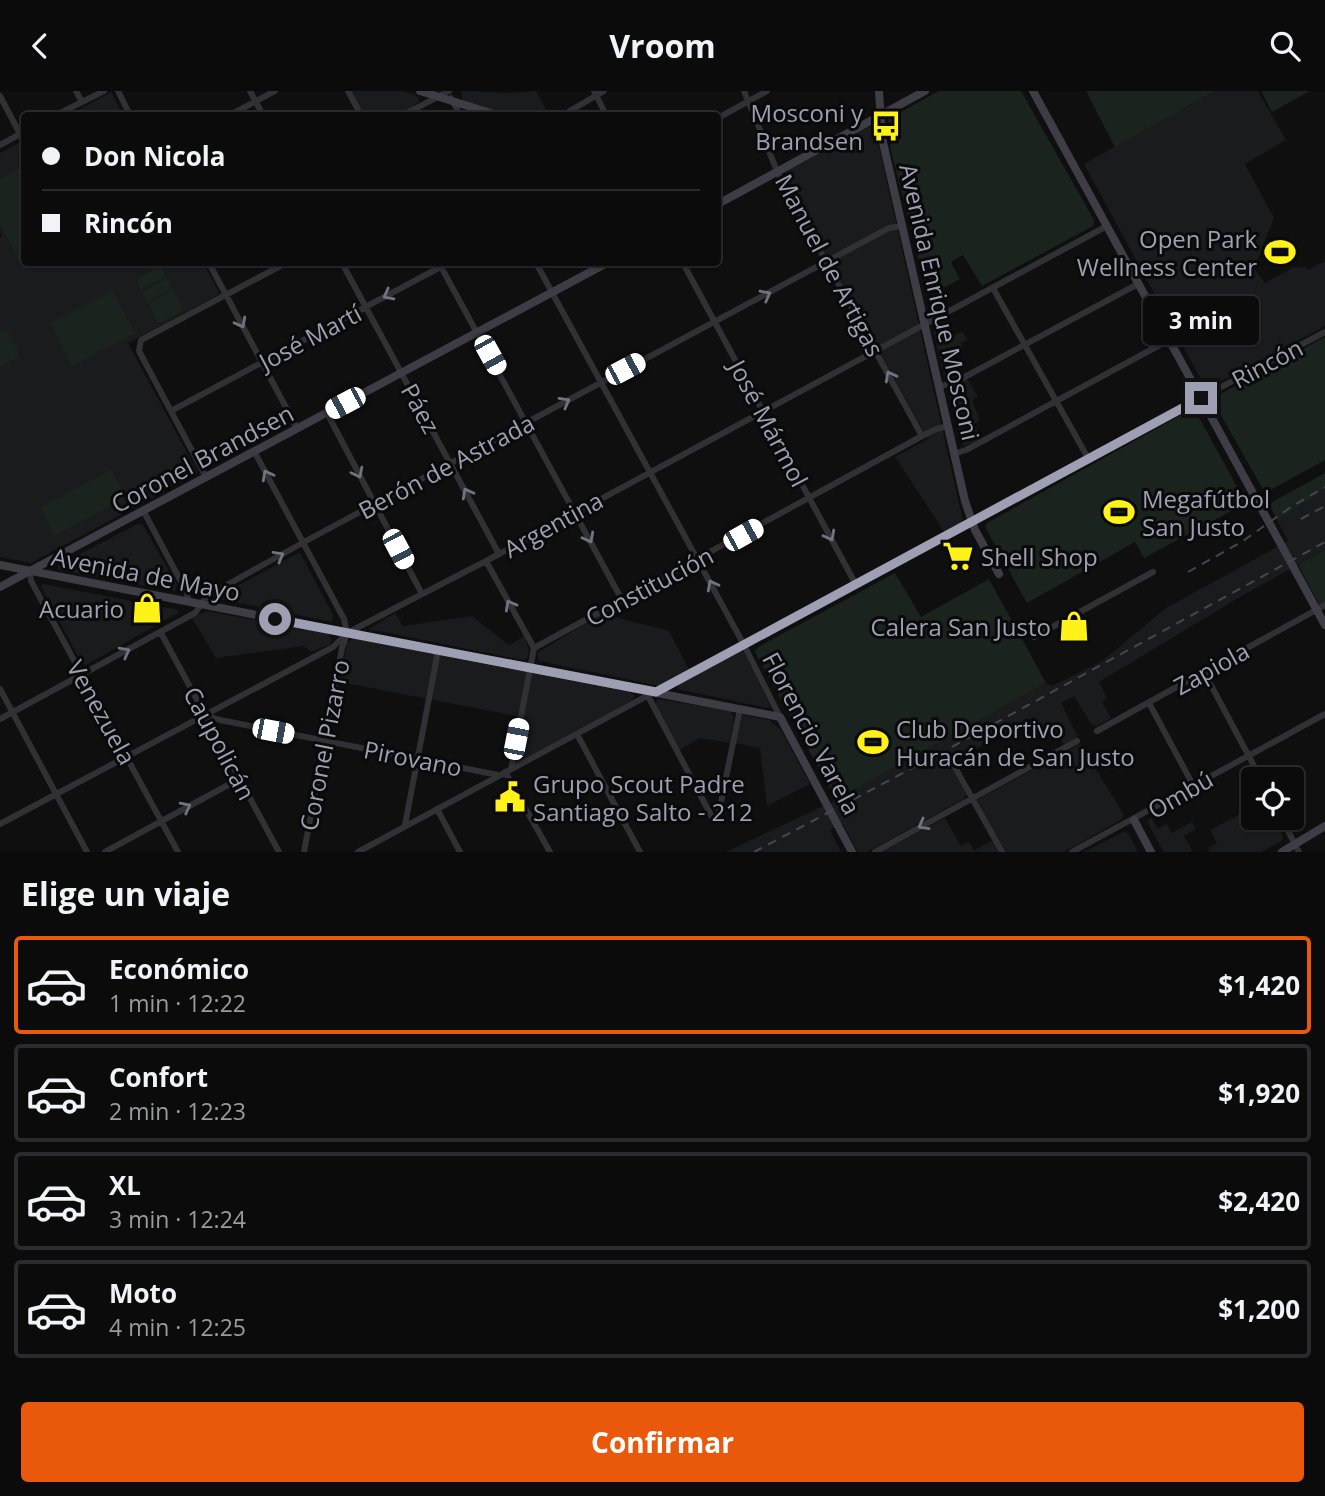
<!DOCTYPE html>
<html lang="es">
<meta charset="utf-8">
<style>
:root{--surface:#0b0b0c;--page:#141415;--text:#f1f3f6;--muted:#9a9b9d;--line:#2b2b2d;--accent:#ea580c}
body{margin:0;font-family:"Open Sans",sans-serif;background:var(--page);color:var(--text);height:100vh;display:flex;flex-direction:column;font-size:26px;white-space:nowrap}
*{box-sizing:border-box;margin:0}
p{font-size:23px;color:var(--muted)}
.icon{flex:none;width:38px;height:38px;fill:none;stroke:currentColor;stroke-width:2;stroke-linecap:round;stroke-linejoin:round}
.map{position:relative;height:761px;overflow:hidden}
.details{display:flex;flex-direction:column;background:var(--surface);flex:1}
.details>*{flex:none}
.guide{position:absolute;left:21px;top:21px;width:700px;height:154px;border-radius:7px;box-shadow:0 2px 5px #0004,0 0 0 2px var(--line);display:grid;align-content:center;height:154px;padding:0 21px;background:var(--surface)}
.controls{position:absolute;left:1241px;top:676px;display:grid;gap:14px}
.controls a{display:grid;place-items:center;width:63px;height:63px;border-radius:7px;background:var(--surface);box-shadow:0 2px 5px #0004,0 0 0 2px var(--line);font-size:35px}
.end{position:absolute;width:32px;height:32px;margin:-16px;border:9px solid #9e9fb2;background:#111;box-shadow:0 0 0 4px #111}
.from{border-radius:50%}
.bubble{position:absolute;height:49px;border-radius:7px;background:var(--surface);box-shadow:0 2px 5px #0004,0 0 0 2px var(--line);font-size:23px;font-weight:700;line-height:49px;text-align:center}
.car{position:absolute;width:21px;height:42px;margin:-21px -10px;border-radius:9px;box-shadow:0 0 5px 2px #0007;background:linear-gradient(#fff 24%,#345 0 40%,#fff 0 76%,#345 0 86%,#fff 0)}
.guide b{display:flex;align-items:center;gap:24px;height:66px;font-size:26px}
.guide b+b{border-top:2px solid var(--line)}
.guide i{width:18px;height:18px;background:var(--text)}
ul{padding:0;list-style:none}
li{display:flex;align-items:center;gap:21px;height:98px;margin:0 14px 10px;padding:0 7px;border:4px solid var(--line);border-radius:7px}
li div{flex:1}
li b{display:block;font-size:26px}
li em{font-style:normal;font-weight:700}
li.active{border-color:var(--accent)}
li>.icon{width:63px;height:63px;stroke-width:1.5}
h2{padding:0 21px;font-size:32px;line-height:84px}
.primary-button{display:flex;gap:14px;margin-top:auto;padding:14px 21px}
.primary-button a{flex:1;height:80px;border-radius:7px;background:var(--accent);color:#fff;font-size:28px;font-weight:700;line-height:80px;text-align:center}
header{display:flex;justify-content:space-between;align-items:center;height:91px;padding:0 21px;background:var(--surface);font-size:32px;font-weight:700}
.map>svg:first-child{display:block}
.built{fill:#1a1b1d}
.green{fill:#1b231e}
.lines{fill:none;stroke-linecap:round;stroke-linejoin:round}
.street{stroke:#303035;stroke-width:6}
.secondary{stroke:#3e3d46;stroke-width:8}
.rail{stroke:#47464f;stroke-width:2;stroke-dasharray:9 7;stroke-linecap:butt}
.oneway{stroke:#727380}
.route{stroke:#9e9fb2;stroke-width:9}
.labels{text-anchor:middle;dominant-baseline:central;stroke-width:6;stroke-linejoin:round;paint-order:stroke}
.poi-label{font-size:24px;fill:#9e9fb2;stroke:#0a0a0b;text-anchor:end}
.street-label{font-size:24px;fill:#9e9fb2;stroke:#0a0a0b}
</style>
<header><svg class="icon" aria-label="back" viewBox="0 0 24 24"><path d="M15 5l-7 7 7 7"/></svg>Vroom<svg class="icon" aria-label="search" viewBox="0 0 24 24"><circle cx="10" cy="10" r="6"/><path d="M15 15l6 6"/></svg></header>
<div class="map">
<svg width="1325" height="761" viewBox="0 0 1325 761">
<rect width="100%" height="100%" fill="#0f0f10"/>
<path class="built" d="M350,0h52l13,4 4,3v4l-20,13h-35z
M461,0l50,2 25,-2 13,24h-43l-43,-14z
M1215,0h43l28,49 -41,24 29,54 -20,51 11,14 27,-15 13,-1 3,3 17,-9v65l-115,61 -6,-2 -120,-221z
M111,1l12,23h-54z
M869,35l6,3 88,392 -1,3 -17,9 -50,-76 33,-18 -144,-259 1,-8z
M24,49v123h179l17,31 -92,49 70,130 -167,90 -31,-6v-319l2,-2 -2,-4v-79z
M945,226l9,18 9,-3 4,8 -6,3 2,7 -10,3 10,21 -15,8 -3,-2 -12,-50 2,-8z
M967,287l11,19 -6,3 8,21 -6,3 9,15 -20,7 -15,-55 3,-4z
M1325,382v77l-80,44 -146,88 8,16 -5,4 9,16 -14,8 -6,-2 -17,-28 -13,7 16,32 -1,3 -12,7 -7,-13 -10,5 -13,-20 -79,43 -6,3 17,31 -2,5 -97,53h-9l-16,-29 -12,7 11,22h-115l110,-52 210,-117 6,3 49,-24 65,-54 122,-67 -19,-37z
M138,433l5,1 34,60 -2,6 -116,-21 -1,-5z
M298,462l3,1 32,61 -1,7 -113,-23v-3z
M43,493l136,26 -1,3 -92,52 -4,-1 -41,-78z
M206,520l122,22 4,7 -2,4 -19,8 -7,-6 -88,12 -24,-40z
M395,522l8,13 69,-10 37,29 16,-9 4,16 -2,6 -4,2 -154,-31z
M602,523l67,17 20,38 -29,16h-5l-116,-24 -2,-7 3,-3z
M353,547l276,54 6,3 -4,6 -117,64 7,-48 -181,-35 7,-39z
M738,559l6,2 27,55 -3,1 -91,-19 2,-6z
M658,608l73,12 3,7 -4,25 -30,-5 -22,13 -23,-46z
M742,624l27,5 12,10 29,54 -43,22 -7,-58 -25,-5z
M1080,653l43,69 -1,6 -58,33h-61l-26,-52z
M1248,719l9,15 8,-3 4,9 11,-5 3,14 -22,12h-51l-2,-4 9,-5 -7,-13z
M1151,726l7,12 9,-5 5,9 20,-11 4,7 -12,7 9,16h-29l-17,-30z
M945,727l16,28 8,-4 5,8 18,-9 6,11h-117z
M1124,741l4,1 10,19h-55z"/>
<path class="green" d="M939,0h82l73,129 -1,6 -111,60 -19,-31 -12,7 9,17 -25,13 -8,-18 -4,2 -32,-125 -3,-32z
M1086,0h129l-100,56z
M1261,0h49l-38,21z
M22,76l2,4v92h12l-12,6 -24,-45v-45z
M160,175l6,10 -25,14 -5,-10z
M167,187l5,10 -25,14 -5,-10z
M173,199l11,20 -25,13 -11,-20z
M113,200l22,42 -63,33 -22,-43z
M6,238l14,27 -20,11v-35z
M1325,246v123l-60,33 -52,-92 2,-4z
M1190,319l6,2 50,91 -102,55 -9,-16 -108,61 -42,-76 2,-4z
M111,379l15,28 -71,37 -15,-28z
M1325,382v16l-48,31 -8,-16z
M1325,459v53l-5,3 -22,-41z
M895,482l26,44 68,-38 57,104 -210,117 -81,-148 3,-5z"/>
<g class="lines">
<path class="street" d="M76,0l6,11
M118,0l12,24
M250,0l13,24
M348,0l13,24
M594,0l12,24
M744,0l36,87 142,258
M0,5l20,38
M451,7l9,17
M56,24l48,-24
M230,24l45,-24
M403,24l46,-24
M563,24l41,-24
M718,27l49,-27
M0,54l24,-13
M209,172l88,165
M342,172l157,291
M439,172l183,337
M536,172l208,382 36,72
M683,172l172,320
M993,197l95,170
M939,296l20,-7 179,-96
M171,320l277,-148
M327,322l95,181
M254,360l90,168 3,14 -5,15 -38,204
M956,362l10,-3 203,-110
M206,386l-67,-126 2,-11 145,-77
M144,421l42,79 3,11
M486,470l48,87 -23,121
M30,480l1,10 147,271
M161,542l118,219
M1034,546l119,-65
M534,557l388,-212 14,-7 13,-3
M1204,581l57,107
M0,598l87,163
M648,605l66,125 4,-4 22,-108
M1149,612l44,82
M205,624l15,5 278,55
M0,628l195,-106 12,-17 97,-54 585,-314 13,-2
M1097,640l228,-126
M577,643l63,118
M952,671l50,90
M505,681l45,80
M437,718l23,43
M1281,726l18,35
M0,733l333,-177 14,-14 139,-72 621,-335
M405,734l33,-174
M105,761l134,-73
M358,761l613,-331 20,-8 89,-51 245,-130
M875,761l202,-111
M1072,761l253,-138"/>
<path class="secondary" d="M420,0l77,24
M879,0l3,47 83,363 10,29 24,44
M1033,0l292,534
M718,113l207,-113
M0,474l780,152 72,135
M0,496l607,-324
M1134,729l17,32
M1282,761l43,-26"/>
<path class="rail" d="M1301,428l24,-13
M1188,481l55,-31 48,-34 34,-20
M754,761l196,-104 375,-206"/>
</g>
<defs><path id="oneway-chevron" d="M-2-3.5L2.5 0L-2 3.5" fill="none" stroke-width="1.6" stroke-linecap="round" stroke-linejoin="round" transform="scale(1.75)"/></defs>
<g class="oneway">
<use href="#oneway-chevron" transform="translate(388 204) rotate(152)"/>
<use href="#oneway-chevron" transform="translate(766 204) rotate(-28)"/>
<use href="#oneway-chevron" transform="translate(241 232) rotate(62)"/>
<use href="#oneway-chevron" transform="translate(890 285) rotate(-118)"/>
<use href="#oneway-chevron" transform="translate(565 311) rotate(-29)"/>
<use href="#oneway-chevron" transform="translate(358 382) rotate(63)"/>
<use href="#oneway-chevron" transform="translate(267 384) rotate(-118)"/>
<use href="#oneway-chevron" transform="translate(467 402) rotate(-118)"/>
<use href="#oneway-chevron" transform="translate(830 445) rotate(62)"/>
<use href="#oneway-chevron" transform="translate(589 447) rotate(62)"/>
<use href="#oneway-chevron" transform="translate(279 465) rotate(-29)"/>
<use href="#oneway-chevron" transform="translate(712 494) rotate(-118)"/>
<use href="#oneway-chevron" transform="translate(510 514) rotate(-119)"/>
<use href="#oneway-chevron" transform="translate(125 561) rotate(-28)"/>
<use href="#oneway-chevron" transform="translate(186 716) rotate(-27)"/>
<use href="#oneway-chevron" transform="translate(923 734) rotate(151)"/>
</g>
<g class="lines">
<path class="route" d="M275,528l381,73 545,-294"/>
</g>
<defs>
<g id="bus-bare" transform="scale(2.415)"><path d="M-5-6H5V4H4V6H2V4H-2V6H-4V4H-5ZM-3.5-4V0h7V-4ZM-3.5 1.2v1.5H-2V1.2ZM2 1.2v1.5H3.5V1.2Z" fill="#fff218" stroke="#0a0a0b" stroke-width="2.5" paint-order="stroke"/></g>
<g id="stadium-bare" transform="scale(2.415)"><path d="M0-5a6.5 5 0 1 0 0 10a6.5 5 0 1 0 0-10ZM-3.5-1.8h7v3.6h-7Z" fill="#fff218" stroke="#0a0a0b" stroke-width="2.5" paint-order="stroke"/></g>
<g id="supermarket-bare" transform="scale(2.415)"><path d="M-6-5.5h2.5l.6 2H6L4.5 2H-2.5L-4.4-4H-6ZM-1.5 3.2a1.3 1.3 0 1 0 .1 0ZM3 3.2a1.3 1.3 0 1 0 .1 0Z" fill="#fff218" stroke="#0a0a0b" stroke-width="2.5" paint-order="stroke"/></g>
<g id="shop-bare" transform="scale(2.415)"><path d="M-5-2.5h2.3a2.7 3.5 0 0 1 5.4 0H5L5.5 6h-11ZM-1.5-2.5h3a1.5 2.3 0 0 0-3 0Z" fill="#fff218" stroke="#0a0a0b" stroke-width="2.5" paint-order="stroke"/></g>
<g id="civic-bare" transform="scale(2.415)"><path d="M-.6-6.5H3V-4.5H.6V-3L4-1V1h2V6H-6V1h2V-1L-.6-3ZM-1.2 2.5V6h2.4V2.5Z" fill="#fff218" stroke="#0a0a0b" stroke-width="2.5" paint-order="stroke"/></g>
</defs>
<g fill-rule="evenodd">
<use href="#bus-bare" x="886" y="35"/>
<use href="#stadium-bare" x="1280" y="161"/>
<use href="#stadium-bare" x="1119" y="421"/>
<use href="#supermarket-bare" x="958" y="465"/>
<use href="#shop-bare" x="147" y="517"/>
<use href="#shop-bare" x="1074" y="535"/>
<use href="#stadium-bare" x="873" y="651"/>
<use href="#civic-bare" x="510" y="706"/>
</g>
<g class="labels">
<g class="poi-label">
<text x="863" y="21">Mosconi y<tspan x="863" dy="28">Brandsen</tspan></text>
<text x="1257" y="147">Open Park<tspan x="1257" dy="28">Wellness Center</tspan></text>
<text x="1142" y="407" text-anchor="start">Megafútbol<tspan x="1142" dy="28">San Justo</tspan></text>
<text x="981" y="465" text-anchor="start">Shell Shop</text>
<text x="124" y="517">Acuario</text>
<text x="1051" y="535">Calera San Justo</text>
<text x="896" y="637" text-anchor="start">Club Deportivo<tspan x="896" dy="28">Huracán de San Justo</tspan></text>
<text x="533" y="692" text-anchor="start">Grupo Scout Padre<tspan x="533" dy="28">Santiago Salto - 212</tspan></text>
</g>
<g class="street-label">
<text transform="translate(830 174) rotate(62)">Manuel de Artigas</text>
<text transform="translate(940 211) rotate(77)">Avenida Enrique Mosconi</text>
<text transform="translate(310 246) rotate(-28)">José Martí</text>
<text transform="translate(1267 272) rotate(-28)">Rincón</text>
<text transform="translate(421 317) rotate(61)">Páez</text>
<text transform="translate(769 332) rotate(62)">José Mármol</text>
<text transform="translate(202 367) rotate(-28)">Coronel Brandsen</text>
<text transform="translate(446 375) rotate(-28)">Berón de Astrada</text>
<text transform="translate(553 433) rotate(-29)">Argentina</text>
<text transform="translate(146 483) rotate(11)">Avenida de Mayo</text>
<text transform="translate(649 495) rotate(-28)">Constitución</text>
<text transform="translate(1211 577) rotate(-29)">Zapiola</text>
<text transform="translate(102 621) rotate(61)">Venezuela</text>
<text transform="translate(812 642) rotate(62)">Florencio Varela</text>
<text transform="translate(220 652) rotate(62)">Caupolicán</text>
<text transform="translate(324 654) rotate(-79)">Coronel Pizarro</text>
<text transform="translate(413 667) rotate(11)">Pirovano</text>
<text transform="translate(1180 703) rotate(-30)">Ombú</text>
</g>
</g>
</svg>
<div class="controls">
<a><svg class="icon" aria-label="locate" viewBox="0 0 24 24"><circle cx="12" cy="12" r="6"/><path d="M12 2v4M12 18v4M2 12h4M18 12h4"/></svg></a>
</div>
<i class="end from" style="left:275px;top:528px"></i>
<i class="end" style="left:1201px;top:307px"></i>
<div class="bubble" style="left:1143px;top:205px;width:116px">3 min</div>
<i class="car" style="left:490px;top:264px;rotate:151deg"></i>
<i class="car" style="left:625px;top:278px;rotate:62deg"></i>
<i class="car" style="left:345px;top:312px;rotate:242deg"></i>
<i class="car" style="left:743px;top:444px;rotate:61deg"></i>
<i class="car" style="left:398px;top:458px;rotate:152deg"></i>
<i class="car" style="left:273px;top:640px;rotate:101deg"></i>
<i class="car" style="left:516px;top:648px;rotate:11deg"></i>
<div class="guide">
<b><i class="from"></i>Don Nicola</b>
<b><i></i>Rincón</b>
</div>
</div>
<section class="details">
<h2>Elige un viaje</h2>
<ul>
<li class="active"><svg class="icon" aria-label="car" viewBox="0 0 24 24"><path d="M5 17H2v-5l4-1 3-4h7l3 4 3 1v5h-3M9 17h6M6 11h13"/><circle cx="7" cy="17" r="2"/><circle cx="17" cy="17" r="2"/></svg><div><b>Económico</b><p>1 min · 12:22</p></div><em>$1,420</em></li>
<li><svg class="icon" aria-label="car" viewBox="0 0 24 24"><path d="M5 17H2v-5l4-1 3-4h7l3 4 3 1v5h-3M9 17h6M6 11h13"/><circle cx="7" cy="17" r="2"/><circle cx="17" cy="17" r="2"/></svg><div><b>Confort</b><p>2 min · 12:23</p></div><em>$1,920</em></li>
<li><svg class="icon" aria-label="car" viewBox="0 0 24 24"><path d="M5 17H2v-5l4-1 3-4h7l3 4 3 1v5h-3M9 17h6M6 11h13"/><circle cx="7" cy="17" r="2"/><circle cx="17" cy="17" r="2"/></svg><div><b>XL</b><p>3 min · 12:24</p></div><em>$2,420</em></li>
<li><svg class="icon" aria-label="car" viewBox="0 0 24 24"><path d="M5 17H2v-5l4-1 3-4h7l3 4 3 1v5h-3M9 17h6M6 11h13"/><circle cx="7" cy="17" r="2"/><circle cx="17" cy="17" r="2"/></svg><div><b>Moto</b><p>4 min · 12:25</p></div><em>$1,200</em></li>
</ul>
<div class="primary-button"><a>Confirmar</a></div>
</section>
